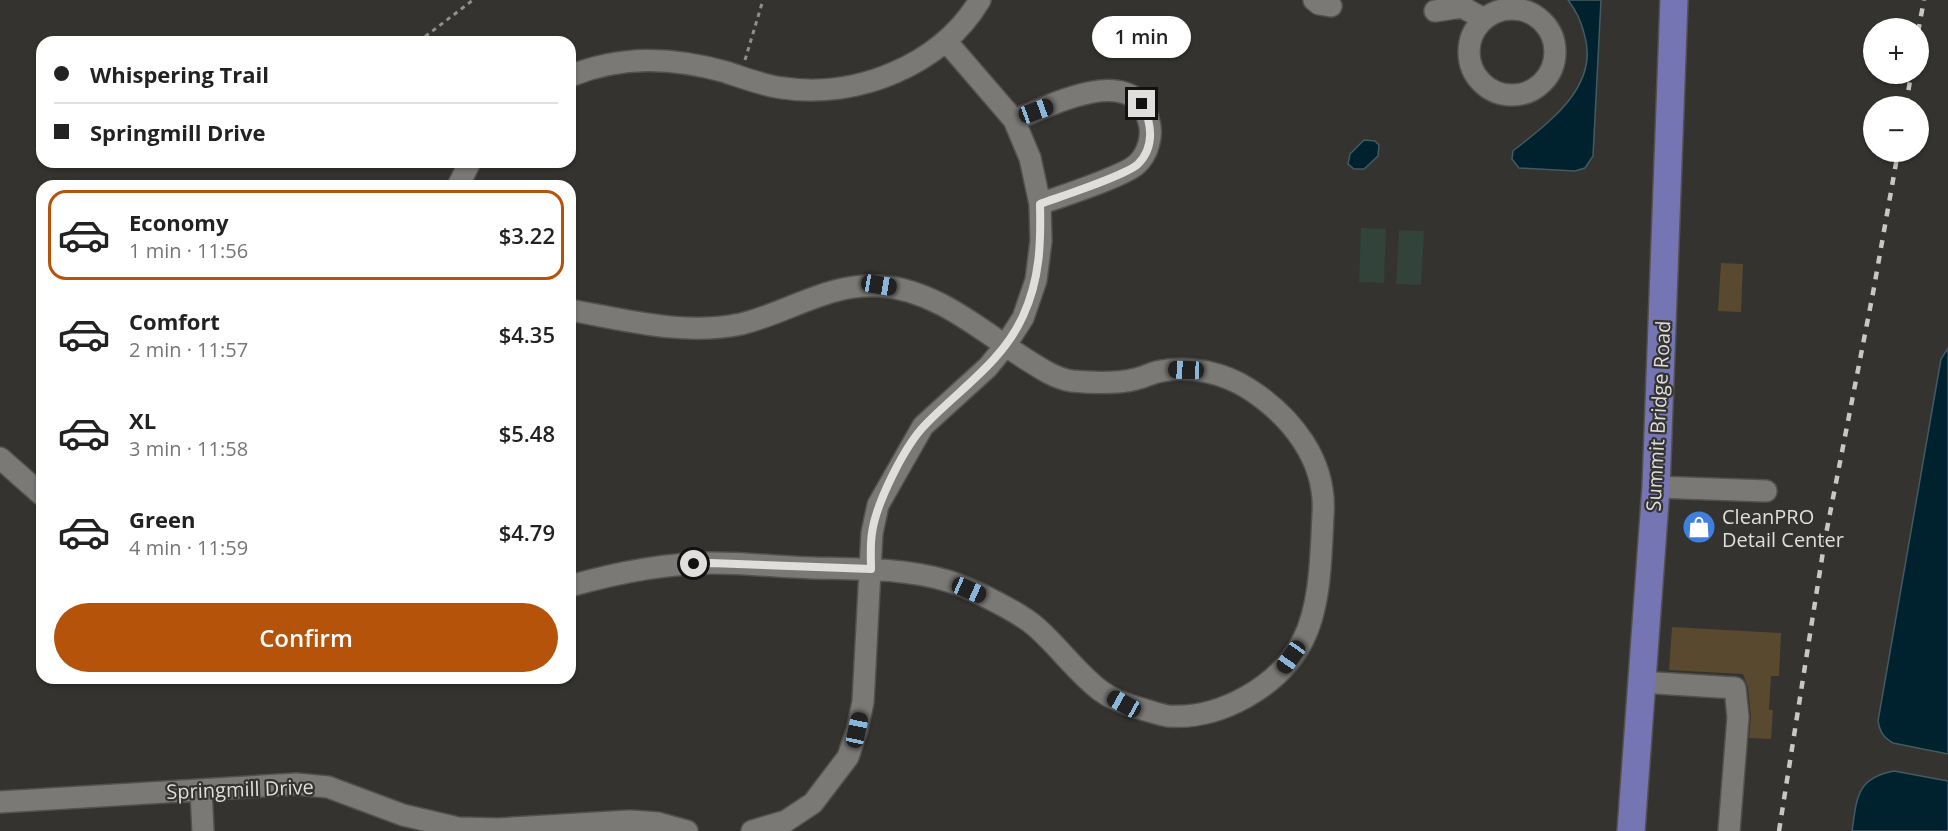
<!DOCTYPE html>
<meta charset="utf-8">
<style>
:root{--surface:#fff;--page:#f6f6f6;--text:#222;--muted:#767676;--line:#e0e0e0;--accent:#b45309}
body{margin:0;font-family:"Open Sans",sans-serif;background:var(--page);color:var(--text);height:100vh;display:flex;flex-direction:column;font-size:22px;white-space:nowrap}
*{box-sizing:border-box;margin:0}
p{font-size:20px;color:var(--muted)}
.icon{flex:none;width:33px;height:33px;fill:none;stroke:currentColor;stroke-width:2;stroke-linecap:round;stroke-linejoin:round}
.map{position:relative;flex:1;overflow:hidden}
.side{position:absolute;left:36px;top:180px;width:540px;height:504px;display:flex;flex-direction:column;background:var(--surface);border-radius:18px;box-shadow:0 2px 4px #0004}
.side>*{flex:none}
.top-card{position:absolute;left:36px;top:36px;width:540px;height:132px;border-radius:18px;box-shadow:0 2px 4px #0004;display:grid;align-content:center;height:132px;padding:0 18px;background:var(--surface)}
.fabs{position:absolute;left:1863px;top:18px;display:grid;gap:12px}
.fabs a{display:grid;place-items:center;width:66px;height:66px;border-radius:50%;background:var(--surface);box-shadow:0 2px 4px #0004;font-size:30px}
.end{position:absolute;width:27px;height:27px;margin:-14px;border:8px solid #dfdedc;background:#111;box-shadow:0 0 0 3px #111}
.from{border-radius:50%}
.bubble{position:absolute;height:42px;border-radius:21px;background:var(--surface);box-shadow:0 2px 4px #0004;font-size:20px;font-weight:600;line-height:42px;text-align:center}
.car{position:absolute;width:18px;height:36px;margin:-18px -9px;border-radius:8px;box-shadow:0 0 4px 2px #0007;background:linear-gradient(#222 24%,#8ab4d8 0 40%,#222 0 76%,#8ab4d8 0 86%,#222 0)}
.top-card b{display:flex;align-items:center;gap:21px;height:57px;font-size:22px}
.top-card b+b{border-top:2px solid var(--line)}
.top-card i{width:15px;height:15px;background:var(--text)}
ul{padding:10px 0 0;list-style:none}
li{display:flex;align-items:center;gap:18px;height:90px;margin:0 12px 9px;padding:0 6px;border:3px solid transparent;border-radius:18px}
li div{flex:1}
li b{display:block;font-size:22px}
li em{font-style:normal;font-weight:600}
li.current{border-color:var(--accent)}
li>.icon{width:54px;height:54px;stroke-width:1.5}
.button{display:flex;gap:12px;margin-top:auto;padding:12px 18px}
.button a{flex:1;height:69px;border-radius:36px;background:var(--accent);color:#fff;font-size:24px;font-weight:600;line-height:69px;text-align:center}
.map>svg:first-child{display:block}
.green{fill:#31433a}
.water{fill:#00222e;stroke:#435a62;stroke-width:1.5}
.building{fill:#594a2f}
.lines{fill:none;stroke-linecap:round;stroke-linejoin:round}
.minor-casing{stroke:#53514f;stroke-width:24}
.major-casing{stroke:#53514f;stroke-width:30}
.path{stroke:#908f8c;stroke-width:3;stroke-dasharray:4.5 4.5;stroke-linecap:butt}
.minor{stroke:#7b7976;stroke-width:21}
.major{stroke:#7575b4;stroke-width:27}
.rail{stroke:#c8c7c5;stroke-width:4.5;stroke-dasharray:8 8;stroke-linecap:butt}
.route{stroke:#dfdedc;stroke-width:8}
.labels{text-anchor:middle;dominant-baseline:central;stroke-width:4.5;stroke-linejoin:round;paint-order:stroke}
.street-label{font-size:20px;fill:#dfdedc;stroke:#343330}
.poi-label{font-size:20px;fill:#dfdedc;stroke:#343330;text-anchor:start}
</style>
<div class="map">
<svg width="1948" height="831" viewBox="0 0 1948 831">
<rect width="100%" height="100%" fill="#343330"/>
<path class="green" d="M1361,228l25,1 -2,54 -25,-1z
M1399,230l25,1 -3,54 -25,-1z"/>
<path class="water" d="M1568,0h33l-8,156 -8,12 -10,3 -56,-3 -7,-9 1,-8c36,-29 88,-65 71,-118 -3,-12 -9,-24 -16,-33z
M1364,140l11,1 4,4 -1,11 -14,13h-10l-6,-5 2,-10z
M1948,348v406l-55,-11c-10,-6 -13,-11 -15,-22l63,-362z
M1894,771l54,10v50h-96c5,-33 4,-53 42,-60z"/>
<path class="building" d="M1721,263l22,1 -2,48 -23,-1z
M1672,627l109,6 -2,43h-8l-2,34h4l-2,29 -22,-1 2,-22 -3,-29 -5,-13 -74,-4z"/>
<g class="lines">
<g class="minor-casing">
<path id="minor" d="M1314,0l5,4 12,2
M1462,0v7l22,12
M1469 52a43 43 0 1 1 86 0a43 43 0 1 1-86 0Z
M1435,11l27,-4
M570,76c52,-21 102,-19 156,-4 18,6 38,14 57,16 74,11 158,-23 197,-88
M1014,120c37,-14 120,-60 135,2 4,13 -1,32 -12,42 -12,12 -78,33 -97,40
M458,186l12,-24
M570,310c56,10 114,26 171,14 46,-11 90,-42 139,-38 56,4 99,43 144,72 14,9 32,21 48,23 21,2 44,3 64,-2 9,-2 17,-7 26,-8 28,-6 62,2 87,18 43,28 78,72 74,126 -2,38 -2,90 -20,125 -23,46 -83,80 -135,76 -8,-1 -18,-5 -26,-7 -14,-4 -29,-9 -41,-18 -23,-17 -43,-45 -65,-64 -17,-15 -65,-39 -88,-46 -43,-13 -91,-12 -135,-13 -33,-1 -67,-5 -100,-5 -48,0 -97,10 -143,23
M0,458l42,37
M1656,487l110,4
M1640,682l95,6 3,29 -9,114
M201,790l2,41
M0,802l296,-18 32,3 75,28 55,13 40,1 132,-8 28,2 29,8
M752,831l34,-10 27,-18 35,-46 9,-27 6,-28 9,-169 6,-28 45,-79 65,-59 17,-21 18,-28 13,-38 5,-39 -1,-37 -10,-46 -16,-38 -68,-79"/>
</g>
<g class="major-casing">
<path id="major" d="M1631,831l25,-344 18,-487"/>
</g>
<path class="path" d="M418,42l55,-42
M745,60l18,-60"/>
<use href="#minor" class="minor"/>
<use href="#major" class="major"/>
<path class="rail" d="M1918,32l6,-32
M1906,106l5,-32
M1779,831l46,-292 48,-246 25,-141"/>
</g>
<g class="lines">
<path class="route" d="M694,564l17,-1 160,6c0,-12 -1,-24 1,-36 4,-30 33,-88 54,-109 34,-35 77,-63 97,-108 17,-37 18,-73 17,-112 19,-7 87,-29 98,-40 17,-17 14,-41 4,-60"/>
</g>
<defs>
<g id="shop-disc" transform="scale(1.725)"><circle r="9.5" fill="#3f7fe0" stroke="#343330"/><path d="M-5-2.5h2.3a2.7 3.5 0 0 1 5.4 0H5L5.5 6h-11ZM-1.5-2.5h3a1.5 2.3 0 0 0-3 0Z" fill="#fff"/></g>
</defs>
<g fill-rule="evenodd">
<use href="#shop-disc" x="1699" y="527"/>
</g>
<g class="labels">
<g class="street-label">
<text transform="translate(1658 416) rotate(-87)">Summit Bridge Road</text>
<text transform="translate(240 789) rotate(-2)">Springmill Drive</text>
</g>
<g class="poi-label">
<text x="1722" y="516">CleanPRO<tspan x="1722" dy="23">Detail Center</tspan></text>
</g>
</g>
</svg>
<div class="fabs">
<a>+</a>
<a>−</a>
</div>
<i class="end from" style="left:694px;top:564px"></i>
<i class="end" style="left:1142px;top:104px"></i>
<div class="bubble" style="left:1092px;top:16px;width:99px">1 min</div>
<i class="car" style="left:1036px;top:111px;rotate:70deg"></i>
<i class="car" style="left:879px;top:285px;rotate:100deg"></i>
<i class="car" style="left:1186px;top:370px;rotate:272deg"></i>
<i class="car" style="left:969px;top:590px;rotate:114deg"></i>
<i class="car" style="left:1291px;top:657px;rotate:215deg"></i>
<i class="car" style="left:1124px;top:704px;rotate:299deg"></i>
<i class="car" style="left:857px;top:730px;rotate:12deg"></i>
<div class="top-card">
<b><i class="from"></i>Whispering Trail</b>
<b><i></i>Springmill Drive</b>
</div>
<section class="side">
<ul>
<li class="current"><svg class="icon" aria-label="car" viewBox="0 0 24 24"><path d="M5 17H2v-5l4-1 3-4h7l3 4 3 1v5h-3M9 17h6M6 11h13"/><circle cx="7" cy="17" r="2"/><circle cx="17" cy="17" r="2"/></svg><div><b>Economy</b><p>1 min · 11:56</p></div><em>$3.22</em></li>
<li><svg class="icon" aria-label="car" viewBox="0 0 24 24"><path d="M5 17H2v-5l4-1 3-4h7l3 4 3 1v5h-3M9 17h6M6 11h13"/><circle cx="7" cy="17" r="2"/><circle cx="17" cy="17" r="2"/></svg><div><b>Comfort</b><p>2 min · 11:57</p></div><em>$4.35</em></li>
<li><svg class="icon" aria-label="car" viewBox="0 0 24 24"><path d="M5 17H2v-5l4-1 3-4h7l3 4 3 1v5h-3M9 17h6M6 11h13"/><circle cx="7" cy="17" r="2"/><circle cx="17" cy="17" r="2"/></svg><div><b>XL</b><p>3 min · 11:58</p></div><em>$5.48</em></li>
<li><svg class="icon" aria-label="car" viewBox="0 0 24 24"><path d="M5 17H2v-5l4-1 3-4h7l3 4 3 1v5h-3M9 17h6M6 11h13"/><circle cx="7" cy="17" r="2"/><circle cx="17" cy="17" r="2"/></svg><div><b>Green</b><p>4 min · 11:59</p></div><em>$4.79</em></li>
</ul>
<div class="button"><a>Confirm</a></div>
</section>
</div>
